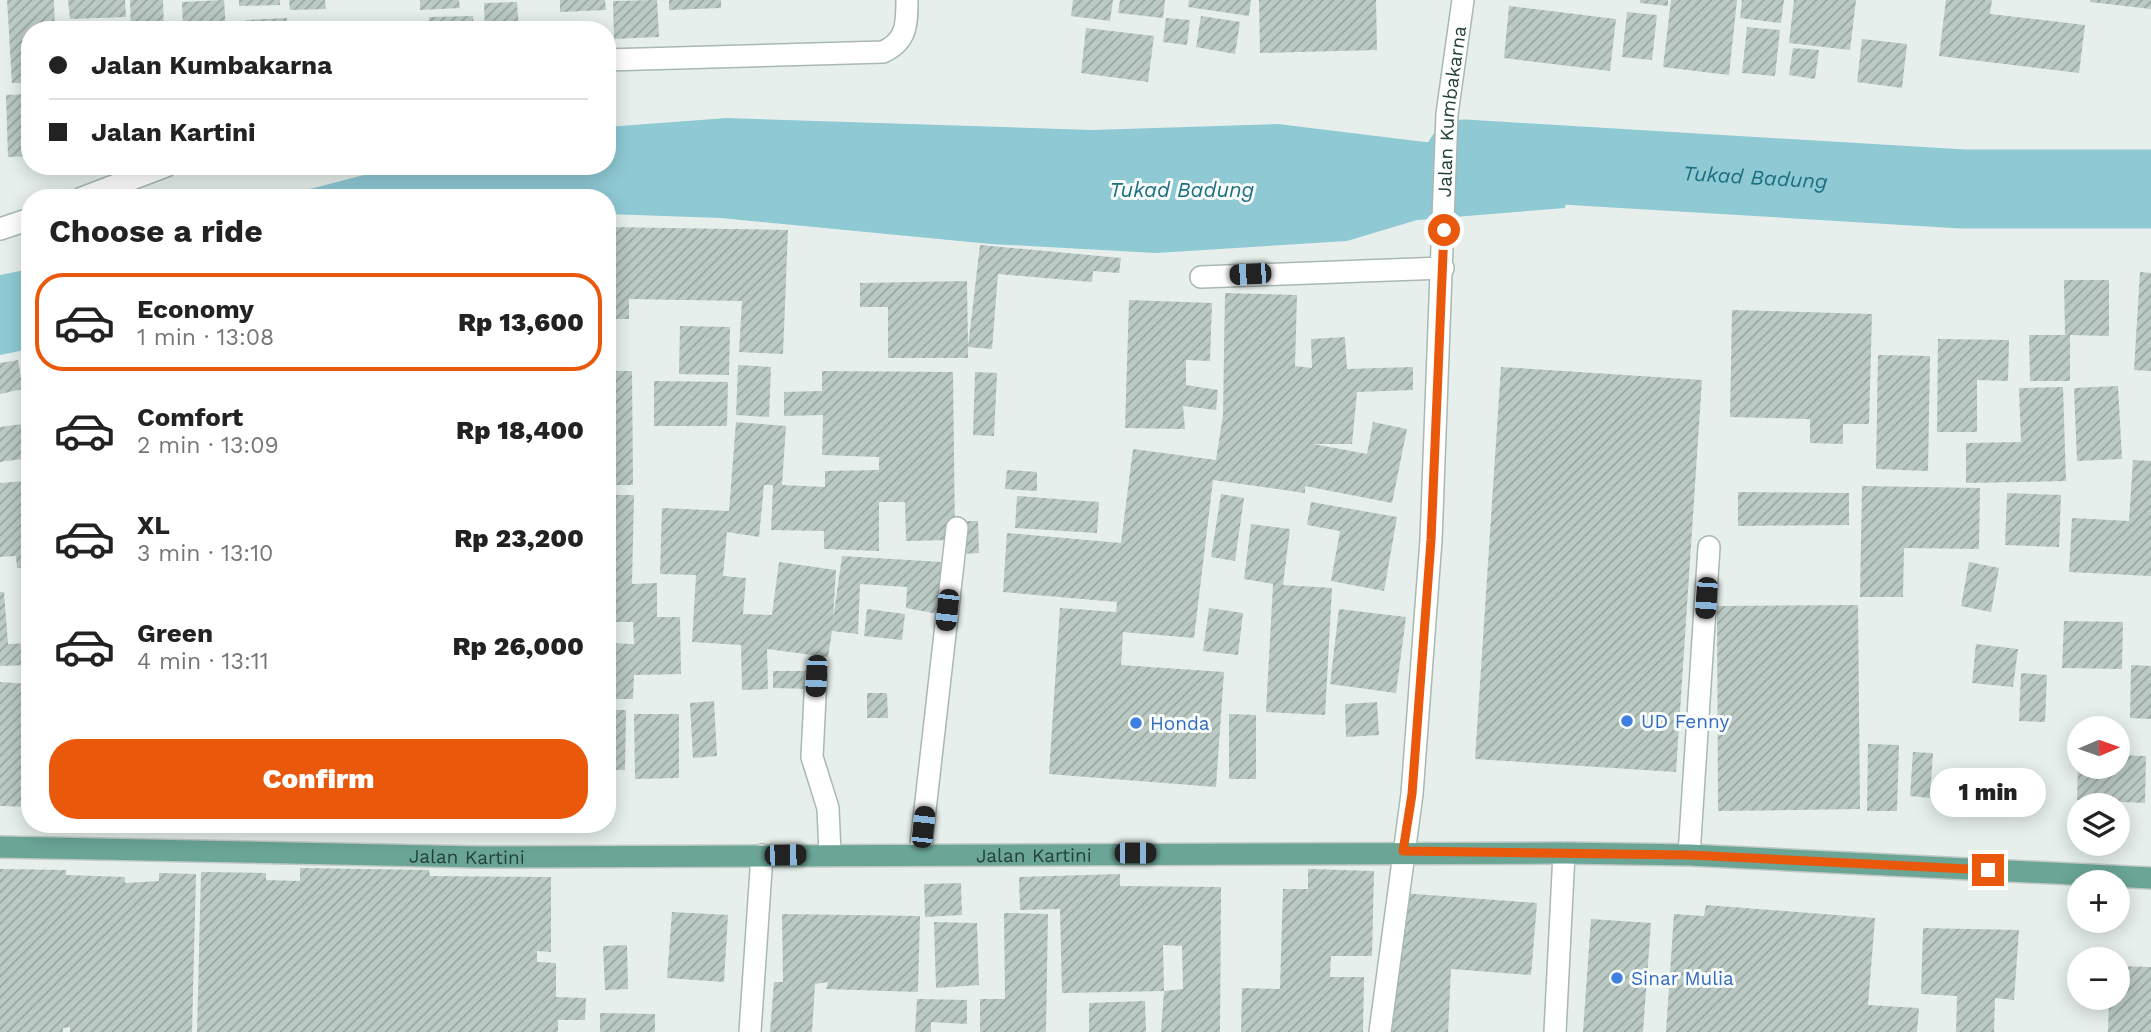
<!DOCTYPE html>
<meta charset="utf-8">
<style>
:root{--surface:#fff;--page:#f6f6f6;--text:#222;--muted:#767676;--line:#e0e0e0;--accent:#ea580c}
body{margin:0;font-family:"Work Sans",sans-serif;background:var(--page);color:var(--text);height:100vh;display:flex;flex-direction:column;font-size:26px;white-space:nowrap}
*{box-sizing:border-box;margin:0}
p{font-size:23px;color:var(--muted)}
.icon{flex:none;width:38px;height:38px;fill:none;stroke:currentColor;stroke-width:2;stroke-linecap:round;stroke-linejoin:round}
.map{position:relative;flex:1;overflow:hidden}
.details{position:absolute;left:21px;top:189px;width:595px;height:644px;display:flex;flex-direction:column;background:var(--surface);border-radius:28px;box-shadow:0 4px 18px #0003}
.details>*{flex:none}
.hud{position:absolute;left:21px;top:21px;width:595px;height:154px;border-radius:28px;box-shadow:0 4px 18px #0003;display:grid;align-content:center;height:154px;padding:0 28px;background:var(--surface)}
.needle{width:46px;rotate:88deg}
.tools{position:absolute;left:2067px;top:716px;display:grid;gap:14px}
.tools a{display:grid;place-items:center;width:63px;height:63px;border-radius:50%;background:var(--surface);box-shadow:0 4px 18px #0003;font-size:35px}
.end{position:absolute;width:32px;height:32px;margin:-16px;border:9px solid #ea580c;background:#fff;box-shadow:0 0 0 4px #fff}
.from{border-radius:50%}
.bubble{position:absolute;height:49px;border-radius:24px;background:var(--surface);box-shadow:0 4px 18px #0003;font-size:23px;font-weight:800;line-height:49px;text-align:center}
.car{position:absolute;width:21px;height:42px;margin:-21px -10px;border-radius:9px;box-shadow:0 0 5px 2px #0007;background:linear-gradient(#222 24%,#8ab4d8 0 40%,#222 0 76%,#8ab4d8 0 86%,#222 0)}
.hud b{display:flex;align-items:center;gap:24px;height:66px;font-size:26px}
.hud b+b{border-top:2px solid var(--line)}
.hud i{width:18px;height:18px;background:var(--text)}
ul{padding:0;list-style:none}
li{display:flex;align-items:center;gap:21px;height:98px;margin:0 14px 10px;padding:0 14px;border:4px solid transparent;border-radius:28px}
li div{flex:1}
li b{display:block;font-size:26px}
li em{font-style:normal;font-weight:800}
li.selected{border-color:var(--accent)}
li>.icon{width:63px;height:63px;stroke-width:1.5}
h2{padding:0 28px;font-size:32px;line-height:84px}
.primary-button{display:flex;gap:14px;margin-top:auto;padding:14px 28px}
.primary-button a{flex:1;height:80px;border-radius:28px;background:var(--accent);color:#fff;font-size:28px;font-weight:800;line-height:80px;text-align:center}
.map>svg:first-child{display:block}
.water{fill:#8ec9d4}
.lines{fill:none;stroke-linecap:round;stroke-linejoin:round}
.river{stroke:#8ec9d4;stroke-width:79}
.building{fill:url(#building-hatch);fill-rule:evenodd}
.minor-casing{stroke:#a8b8b2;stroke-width:24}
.major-casing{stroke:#c2cac8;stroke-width:24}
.minor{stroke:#fff;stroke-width:21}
.major{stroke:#6aa596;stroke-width:21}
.route{stroke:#ea580c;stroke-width:9}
.shop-dot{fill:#3f7fe0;stroke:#f7fbf9;stroke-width:2.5}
.labels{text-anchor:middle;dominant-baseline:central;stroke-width:6;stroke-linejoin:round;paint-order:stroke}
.street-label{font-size:19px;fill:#24423a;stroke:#f7fbf9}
.shop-label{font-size:19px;fill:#366cbe;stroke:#f7fbf9;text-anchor:start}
.water-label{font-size:21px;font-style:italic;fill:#1c6f80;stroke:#f7fbf9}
</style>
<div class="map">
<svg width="2151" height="1032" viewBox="0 0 2151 1032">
<defs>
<pattern id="building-hatch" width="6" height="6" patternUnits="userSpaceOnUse" patternTransform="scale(1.75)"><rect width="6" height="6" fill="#bbcac4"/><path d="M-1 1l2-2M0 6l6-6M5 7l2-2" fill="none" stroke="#98a6a0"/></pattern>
</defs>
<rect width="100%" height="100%" fill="#e6efeb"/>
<path class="water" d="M727,118l365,12 186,-6 147,18 148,1 -8,65 -148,12 -70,21 -191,12 -165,-9 -270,-26 -114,-4v-16h-332l124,-32h208v-39z
M30,269v80l-30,6v-80z"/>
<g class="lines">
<path class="river" id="s1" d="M1464,159l499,30h188"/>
</g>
<path class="building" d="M7,0h47l1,30h-25v53h-18z
M68,0h57l1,17 -56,2z
M130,0h33l1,30h-33z
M224,0l2,29 -43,1 -1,-28z
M239,0h41v5l-41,1z
M289,0h36l1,9 -36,1z
M420,0h39l1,8 -40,2z
M560,0h45l1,10 -46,2z
M657,0l2,37 -45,2 -1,-38z
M669,0h52v8l-52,2z
M1073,0h40l-3,21 -39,-5z
M1120,0h45l-2,18 -45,-5z
M1189,0h62l-2,16 -61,-9z
M1259,0h117l1,50 -117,3z
M1640,0h28v6l-28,-3z
M1671,0h66l-8,75 -66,-8z
M1742,0h42l-3,23 -41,-5z
M1794,0h62l-6,50 -61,-7z
M1946,0h46l-2,14 95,11 -6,48 -140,-17z
M2090,0h61v9l-61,-7z
M517,2l2,28h-34l-1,-27z
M1509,6l107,13 -6,52 -106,-13z
M1627,12l30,3 -5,45 -30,-3z
M473,16l1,14h-45v-13z
M1201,16l39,6 -5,32 -39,-7z
M287,18l1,12h-42l-1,-10z
M1166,18l24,2 -3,25 -24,-3z
M125,25v5h-58v-2z
M1747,27l33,3 -5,46 -33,-3z
M1086,28l68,8 -6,46 -67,-9z
M1862,39l45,5 -5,44 -45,-6z
M1793,48l26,2 -4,29 -26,-4z
M30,94v62l-22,1 -2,-62z
M607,227l181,3 -5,124 -44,-2 3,-51 -113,-2v20h-22z
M980,245l141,13 -2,15 -26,-2 -1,11 -94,-8 -6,75 -24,-2v11h-80v-51h-28v-24l107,-2 1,66z
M2140,272l11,1v98l-17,-1z
M2064,280h45v56l-39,-1v46h-40l-1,-46h36z
M1225,293l72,2 -2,71 17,2 -1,-29 34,-2 2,32 66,-2v23l-56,2 -5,52h-39l54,10 6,-32 34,7 -15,74 -87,-17v7l-92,-13 -19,158 -71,-6 -2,33 103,7 -8,115 -167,-13 11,-166 56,4 1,-10 -114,-10 4,-59 114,10 12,-94 83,11 7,-45z
M1129,300l83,3 -2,58 -24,-1v25l32,5 -2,20 -33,-4 2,23 -60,-1z
M1732,310l140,4 -3,110h-26v20l-33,-1v-24l-80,-2z
M680,326l50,1 -1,48 -50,-1z
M1938,339l71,1 -1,41 -31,-1v52h-40z
M1878,355l52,1 -2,115 -52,-2z
M18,360l5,29 -23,5v-31z
M738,365l33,2 -2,50 -33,-2z
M1501,367l201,13 -26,392 -201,-13z
M607,371h25l1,114h-26z
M822,371l131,1 2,168 -49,1 -1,-39h-26v49l-55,-2v-18l-53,-1 2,-45h-9l-5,52 -32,-5 -4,44 23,2 -3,36 29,1 7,-53 57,8 -3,50 9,-64 100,6 -4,52 -32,-6 1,-21 -47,-3 -2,50 -26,-3 -4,26 -61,-8 1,40 -26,1 -1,-45 -49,-3 4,-67 -36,-1 2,-66 67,3 7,-89 50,4 -4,59 43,2v-16l54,-1v-13l-57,-2 1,-40 -39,1v-24l38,-1z
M975,372l22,1 -3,63 -21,-1z
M654,381l74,1 -1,44h-73z
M2118,386l4,73 -45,2 -3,-73z
M2063,387l3,94 -100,2v-40l55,-1 -2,-54z
M30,423v35l-30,4v-35z
M2133,460l18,1v115l-82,-4 3,-54 57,3z
M1007,470l30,2v19l-32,-2z
M26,481l4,86 -13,1 -1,-12 -16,1v-74z
M1862,486l118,2 -1,61 -75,-1 -1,49h-43z
M1738,492l111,1v32l-111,1z
M2007,493l54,2 -2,52 -54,-2z
M1221,494l23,4 -9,63 -24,-4z
M607,495h27l-2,89 25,-1v34h23l1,57 -47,1 -1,24h-26v-56l27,1 -1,-22h-26z
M1017,496l82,6 -2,31 -82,-5z
M1311,502l86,15 -13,74 -53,-10 9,-50 -33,-6z
M961,521h17l1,32 -17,1z
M1251,524l39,5 -7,56 49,3 -7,127 -59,-3 7,-128 -29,-5z
M1969,562l30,6 -8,44 -30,-6z
M0,592h4l4,52 22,-1v22l-30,1z
M1858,605l2,204 -142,2 -1,-205z
M1209,608l34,5 -5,42 -35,-4z
M867,609l38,5 -3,26 -38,-4z
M1339,609l67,8 -10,76 -66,-9z
M2064,621l59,1 -1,47 -60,-1z
M1976,644l42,5 -5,38 -41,-4z
M2131,665l20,1v53l-21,-1z
M773,671h38v18l-38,-1z
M2021,673l26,2 -2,47 -26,-1z
M0,682l30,2v123l-30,-1z
M867,693h20l1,25h-21z
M714,701l3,55 -24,2 -3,-55z
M1377,702l2,33 -33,2 -1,-33z
M607,710h19l-1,60h-18z
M634,714h45v64l-44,1z
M1229,714l27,1v64h-27z
M1868,744l31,1 -2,66h-30z
M1913,752l20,1 -3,45 -20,-2z
M2118,755l28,1 -1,47 -68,-3 1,-34h40z
M300,868l129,2 1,6 121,1v75l-14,-1v11l19,1v34l30,1 -1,22h-27v12h-361l4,-160 65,1v7l34,1z
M0,869l66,1v5l59,2v6l34,-2v-8l37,1 -4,158h-122v-5l-7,1v4h-63z
M1308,869l66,2 -2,85h-41l-1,21h34l-1,55h-122l1,-44 38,1 3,-100h25z
M1120,874v12l101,1 -1,145h-59l3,-41 -102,2 -2,-84 -40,1 -1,-33zM1163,945l19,1 1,43 -19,2z
M961,883l1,32 -37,2 -1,-33z
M1402,893l135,10 -6,72 -80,-6 -3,63h-56z
M1706,905l169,13 -7,87 51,3 -2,24h-251l8,-118 30,2z
M672,912l56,3 -4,67 -57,-4z
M1004,913l44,1 -2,118h-66v-33h25z
M782,914l138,2 -2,76 -92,-3 2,-7 -13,2 -3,48h-42l4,-50h9z
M1591,919l60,4 -8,109h-60z
M934,922l43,1 2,62 -43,3z
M1923,928l96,2 -5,70 -19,-2 -1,34h-38l1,-36 -36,-2z
M627,945l1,44 -23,1 -2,-44z
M2118,966l33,1v65h-43l1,-34h9z
M917,999l50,1v24l-36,-2v10h-16z
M1145,1001l1,31h-57v-29z
M600,1013l55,1v18h-55z"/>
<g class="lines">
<g class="minor-casing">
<g id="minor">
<path d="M607,60l276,-8c24,-11 24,-28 24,-52"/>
<path d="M82,198l84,-32"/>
<path d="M0,229l30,-10"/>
<path d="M1201,277l242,-9"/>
<path d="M816,676l-4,81 16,51 2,46"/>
<path d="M920,854l37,-326"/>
<path d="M1689,855l20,-308"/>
<path d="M750,1032l12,-177"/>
<path id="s2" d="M1380,1032l32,-238 19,-254 16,-426 16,-114"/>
<path d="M1555,1032l9,-179"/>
</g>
</g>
<g class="major-casing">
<g id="major">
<path id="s3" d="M0,847l478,10 1086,-4 125,2 462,23"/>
</g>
</g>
<use href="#minor" class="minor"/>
<use href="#major" class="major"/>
</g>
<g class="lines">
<path class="route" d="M1444,230l-13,310 -19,254 -9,57 286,4 299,15"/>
</g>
<g class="shop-dot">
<circle cx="1627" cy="721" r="7"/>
<circle cx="1136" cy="723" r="7"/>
<circle cx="1617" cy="978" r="7"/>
</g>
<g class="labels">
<g class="street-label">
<text stroke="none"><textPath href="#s2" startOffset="924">Jalan Kumbakarna</textPath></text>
<text stroke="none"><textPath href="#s3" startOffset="1034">Jalan Kartini</textPath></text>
<text stroke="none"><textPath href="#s3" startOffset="467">Jalan Kartini</textPath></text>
</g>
<g class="shop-label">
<text x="1641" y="721">UD Fenny</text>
<text x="1150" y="723">Honda</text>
<text x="1631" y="978">Sinar Mulia</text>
</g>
<g class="water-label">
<text stroke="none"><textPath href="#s1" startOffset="292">Tukad Badung</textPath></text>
<text x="1182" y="189">Tukad Badung</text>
</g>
</g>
</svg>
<div class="tools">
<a><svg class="needle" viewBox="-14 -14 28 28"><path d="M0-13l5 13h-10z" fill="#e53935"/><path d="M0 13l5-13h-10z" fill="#767676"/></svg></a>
<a><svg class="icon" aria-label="layers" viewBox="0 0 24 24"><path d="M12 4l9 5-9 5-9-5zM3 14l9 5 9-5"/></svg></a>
<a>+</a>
<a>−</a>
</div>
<i class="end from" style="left:1444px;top:230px"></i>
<i class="end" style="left:1988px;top:870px"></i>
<div class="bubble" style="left:1930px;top:768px;width:116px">1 min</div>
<i class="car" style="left:1250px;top:274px;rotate:267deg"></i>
<i class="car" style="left:1706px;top:598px;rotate:184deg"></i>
<i class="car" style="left:947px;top:610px;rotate:186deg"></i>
<i class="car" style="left:816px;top:676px;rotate:183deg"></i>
<i class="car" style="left:923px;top:827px;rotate:6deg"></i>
<i class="car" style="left:1135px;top:853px;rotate:90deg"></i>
<i class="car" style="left:785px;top:855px;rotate:89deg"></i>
<div class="hud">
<b><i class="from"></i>Jalan Kumbakarna</b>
<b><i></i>Jalan Kartini</b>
</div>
<section class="details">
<h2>Choose a ride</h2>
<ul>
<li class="selected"><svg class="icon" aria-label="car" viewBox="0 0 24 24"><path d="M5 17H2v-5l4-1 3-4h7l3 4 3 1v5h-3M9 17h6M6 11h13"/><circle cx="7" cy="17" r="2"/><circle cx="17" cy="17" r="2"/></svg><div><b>Economy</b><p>1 min · 13:08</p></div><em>Rp 13,600</em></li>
<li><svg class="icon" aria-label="car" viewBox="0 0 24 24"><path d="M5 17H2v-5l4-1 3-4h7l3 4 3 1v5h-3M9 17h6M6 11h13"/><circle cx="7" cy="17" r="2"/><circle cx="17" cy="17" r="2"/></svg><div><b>Comfort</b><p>2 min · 13:09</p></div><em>Rp 18,400</em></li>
<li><svg class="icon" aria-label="car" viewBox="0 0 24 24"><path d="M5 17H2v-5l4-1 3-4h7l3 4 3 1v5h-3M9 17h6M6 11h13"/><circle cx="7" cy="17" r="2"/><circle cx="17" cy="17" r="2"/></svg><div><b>XL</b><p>3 min · 13:10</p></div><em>Rp 23,200</em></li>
<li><svg class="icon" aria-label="car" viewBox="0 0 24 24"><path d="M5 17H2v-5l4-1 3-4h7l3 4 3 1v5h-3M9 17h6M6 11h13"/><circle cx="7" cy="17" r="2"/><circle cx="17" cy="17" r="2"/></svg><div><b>Green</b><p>4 min · 13:11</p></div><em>Rp 26,000</em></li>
</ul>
<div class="primary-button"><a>Confirm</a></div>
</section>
</div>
